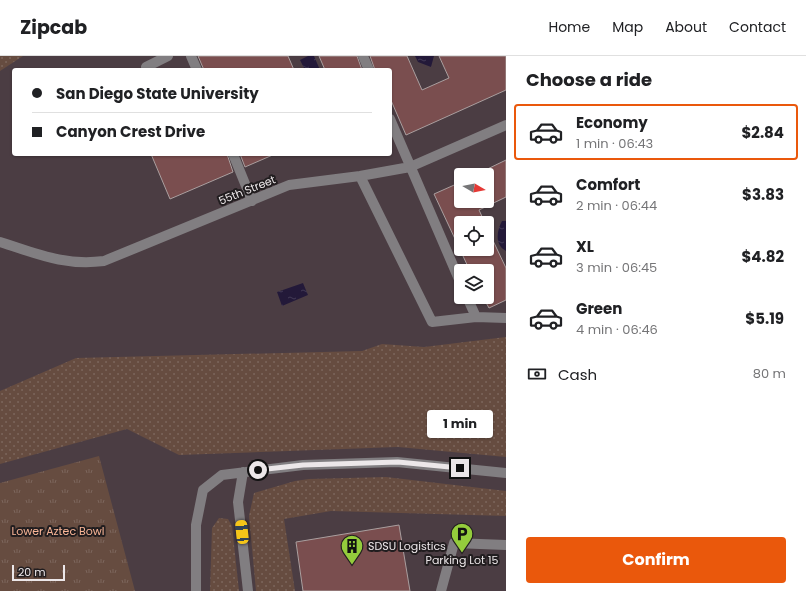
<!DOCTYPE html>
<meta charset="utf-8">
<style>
:root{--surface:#fff;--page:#f6f6f6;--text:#202124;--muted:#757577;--line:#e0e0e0;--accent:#ea580c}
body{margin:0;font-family:Poppins,sans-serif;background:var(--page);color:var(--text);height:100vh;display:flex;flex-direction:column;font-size:15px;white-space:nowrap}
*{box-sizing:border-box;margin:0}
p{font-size:13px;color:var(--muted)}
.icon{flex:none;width:22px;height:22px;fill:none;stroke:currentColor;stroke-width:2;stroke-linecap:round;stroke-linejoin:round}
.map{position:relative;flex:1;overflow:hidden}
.details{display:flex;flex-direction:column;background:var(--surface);width:300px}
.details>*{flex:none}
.hud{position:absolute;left:12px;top:12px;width:380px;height:88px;border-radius:4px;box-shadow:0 1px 3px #0004;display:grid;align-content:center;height:88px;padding:0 20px;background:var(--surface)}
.needle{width:26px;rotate:100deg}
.fabs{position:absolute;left:454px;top:112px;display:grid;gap:8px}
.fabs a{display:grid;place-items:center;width:40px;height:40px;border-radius:4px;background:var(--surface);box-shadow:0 1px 3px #0004;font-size:20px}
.scale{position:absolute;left:12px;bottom:10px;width:53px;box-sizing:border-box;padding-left:4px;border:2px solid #ece7e9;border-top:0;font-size:11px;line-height:14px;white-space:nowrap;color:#ece7e9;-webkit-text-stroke:3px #211d1f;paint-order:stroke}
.end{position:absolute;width:18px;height:18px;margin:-9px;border:5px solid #ece7e9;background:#111;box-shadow:0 0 0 2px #111}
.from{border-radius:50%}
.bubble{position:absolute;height:28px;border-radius:4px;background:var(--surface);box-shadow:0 1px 3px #0004;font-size:13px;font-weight:700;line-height:28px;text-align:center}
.car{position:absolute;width:12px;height:24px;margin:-12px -6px;border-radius:5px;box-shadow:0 0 3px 1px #0007;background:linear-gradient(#f5c518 24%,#345 0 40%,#f5c518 0 76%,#345 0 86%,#f5c518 0)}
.hud b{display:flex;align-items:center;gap:14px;height:38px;font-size:15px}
.hud b+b{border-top:1px solid var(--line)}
.hud i{width:10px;height:10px;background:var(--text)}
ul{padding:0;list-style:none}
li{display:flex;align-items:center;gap:12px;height:56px;margin:0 8px 6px;padding:0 12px;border:2px solid transparent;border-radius:4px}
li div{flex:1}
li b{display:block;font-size:15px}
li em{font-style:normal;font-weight:700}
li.current{border-color:var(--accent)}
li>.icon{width:36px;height:36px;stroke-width:1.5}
h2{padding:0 20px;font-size:18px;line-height:48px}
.pay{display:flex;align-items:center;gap:10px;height:44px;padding:0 20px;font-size:15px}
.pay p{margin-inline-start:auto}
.button{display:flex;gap:8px;margin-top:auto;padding:8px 20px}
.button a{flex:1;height:46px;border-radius:4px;background:var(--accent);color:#fff;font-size:16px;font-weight:700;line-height:46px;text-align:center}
header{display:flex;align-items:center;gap:24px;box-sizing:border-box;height:56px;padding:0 20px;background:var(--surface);border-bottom:1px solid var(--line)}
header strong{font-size:19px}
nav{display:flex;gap:22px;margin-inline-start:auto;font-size:14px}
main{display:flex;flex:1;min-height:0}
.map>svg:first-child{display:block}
.built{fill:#4b3d43;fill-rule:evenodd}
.grass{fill:url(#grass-dots)}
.park{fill:url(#park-tufts)}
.water{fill:url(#water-ripples)}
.building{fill:#7a4e4f;stroke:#aa9f9f}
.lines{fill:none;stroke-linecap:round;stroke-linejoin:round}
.minor{stroke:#817e81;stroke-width:10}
.route{stroke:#ece7e9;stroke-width:5}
.labels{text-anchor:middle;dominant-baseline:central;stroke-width:4;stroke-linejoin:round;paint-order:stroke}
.street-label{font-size:11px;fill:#ece7e9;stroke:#211d1f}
.park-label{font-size:11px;fill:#f9b596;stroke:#211d1f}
.poi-label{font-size:11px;fill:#ece7e9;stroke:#211d1f;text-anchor:start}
</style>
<header>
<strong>Zipcab</strong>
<nav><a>Home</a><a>Map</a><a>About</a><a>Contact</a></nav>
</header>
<main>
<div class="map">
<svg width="506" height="535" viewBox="0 0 506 535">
<defs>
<pattern id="grass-dots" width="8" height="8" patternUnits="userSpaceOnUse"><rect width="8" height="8" fill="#664c40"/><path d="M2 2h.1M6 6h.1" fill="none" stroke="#7c665c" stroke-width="1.8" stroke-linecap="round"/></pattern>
<pattern id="park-tufts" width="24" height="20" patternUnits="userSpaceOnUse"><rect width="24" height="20" fill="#664c40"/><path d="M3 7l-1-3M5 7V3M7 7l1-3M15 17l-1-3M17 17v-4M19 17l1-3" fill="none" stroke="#7c665c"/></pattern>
<pattern id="water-ripples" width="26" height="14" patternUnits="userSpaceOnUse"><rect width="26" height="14" fill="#231939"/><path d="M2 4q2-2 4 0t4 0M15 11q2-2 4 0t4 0" fill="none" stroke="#433a56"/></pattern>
</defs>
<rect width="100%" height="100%" fill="#3c3438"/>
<path class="built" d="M0,0h506v535h-506zM14,14h376v84h-376zM461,119h26v26h-26zM461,167h26v26h-26zM461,215h26v26h-26z"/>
<path class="grass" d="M0,0h23l-23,15z
M506,281v120l-108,-10 -219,8 -52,-26 -127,35v-73l76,-33 286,-7 20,-7 42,3z
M386,421l120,14v25l-175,-5 -47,8 11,72h-39l-7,-75 5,-23 41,-12 14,-2z
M219,462l9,1 4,7 7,65h-29l2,-63z"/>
<path class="park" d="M99,400l36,135h-135v-108z"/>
<path class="water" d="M308,0h6l6,14h-15l-5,-10z
M415,0h19l-3,11 -13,-5z
M502,165h4v30c-12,-6 -9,-21 -4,-30z
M303,227l5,12 -26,11 -5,-14z"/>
<path class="building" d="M198,0h90l6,14h-90z
M319,0h38l5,14h-37z
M370,0h37l15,34 27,-12 -10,-22h67v34l-100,45 -16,-37v-28h-15z
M151,98h76l6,18 -63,27z
M240,98h35l-30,13z
M506,104v37l-27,13 6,13h-24v26h26v-21l19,40v32l-17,8 -6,-11h4v-26h-17l-36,-77 27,-12v19h26v-26h-12z
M399,469l11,66h-107l-7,-49z"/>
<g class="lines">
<path class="minor" d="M191,0l6,14
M363,0l6,14
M146,11l22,-11
M390,63l71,165
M233,98l19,47
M360,120l72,146 44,-5 30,1
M0,186c38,12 64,24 104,19l185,-76 71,-9 50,-9 96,-42
M467,241l9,20
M243,416l-5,30 10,89
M196,535v-66l7,-35 19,-15 81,-10 94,-3 109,11
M441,535l13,-48 52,2"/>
</g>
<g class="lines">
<path class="route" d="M258,414l45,-5 95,-3 62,6"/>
</g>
<defs>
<g id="parking-pin" transform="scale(1.15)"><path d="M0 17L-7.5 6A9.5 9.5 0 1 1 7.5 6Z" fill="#94cc3c" stroke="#211d1f"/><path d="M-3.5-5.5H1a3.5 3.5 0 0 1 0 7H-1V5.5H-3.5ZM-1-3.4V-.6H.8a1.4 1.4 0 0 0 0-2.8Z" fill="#111"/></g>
<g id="building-pin" transform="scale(1.15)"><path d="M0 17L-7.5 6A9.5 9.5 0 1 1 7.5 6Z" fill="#94cc3c" stroke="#211d1f"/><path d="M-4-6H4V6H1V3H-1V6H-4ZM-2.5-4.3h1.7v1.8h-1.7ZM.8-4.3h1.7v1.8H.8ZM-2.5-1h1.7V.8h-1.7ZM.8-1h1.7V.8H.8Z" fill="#111"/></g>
</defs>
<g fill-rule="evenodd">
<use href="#parking-pin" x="462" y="478"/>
<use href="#building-pin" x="352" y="490"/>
</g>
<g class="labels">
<g class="street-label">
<text transform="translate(247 134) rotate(-22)">55th Street</text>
</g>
<g class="park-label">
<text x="58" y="475">Lower Aztec Bowl</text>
</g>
<g class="poi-label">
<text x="368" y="490">SDSU Logistics</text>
<text x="462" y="504" text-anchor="middle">Parking Lot 15</text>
</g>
</g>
</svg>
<div class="fabs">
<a><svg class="needle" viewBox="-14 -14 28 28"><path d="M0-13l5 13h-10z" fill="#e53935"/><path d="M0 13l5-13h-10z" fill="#757577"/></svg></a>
<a><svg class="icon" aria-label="locate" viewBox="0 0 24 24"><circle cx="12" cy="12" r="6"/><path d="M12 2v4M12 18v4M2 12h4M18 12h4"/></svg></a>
<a><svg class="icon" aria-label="layers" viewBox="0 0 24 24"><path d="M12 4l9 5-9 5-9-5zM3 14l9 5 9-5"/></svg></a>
</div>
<div class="scale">20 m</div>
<i class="end from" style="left:258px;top:414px"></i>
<i class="end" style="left:460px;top:412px"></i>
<div class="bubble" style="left:427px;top:354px;width:66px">1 min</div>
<i class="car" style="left:242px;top:476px;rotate:354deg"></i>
<div class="hud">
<b><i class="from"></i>San Diego State University</b>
<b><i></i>Canyon Crest Drive</b>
</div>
</div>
<section class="details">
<h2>Choose a ride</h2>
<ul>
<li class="current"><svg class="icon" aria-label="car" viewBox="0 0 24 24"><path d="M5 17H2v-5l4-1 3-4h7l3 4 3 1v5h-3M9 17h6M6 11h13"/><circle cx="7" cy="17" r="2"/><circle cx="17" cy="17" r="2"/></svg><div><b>Economy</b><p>1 min · 06:43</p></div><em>$2.84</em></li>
<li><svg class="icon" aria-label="car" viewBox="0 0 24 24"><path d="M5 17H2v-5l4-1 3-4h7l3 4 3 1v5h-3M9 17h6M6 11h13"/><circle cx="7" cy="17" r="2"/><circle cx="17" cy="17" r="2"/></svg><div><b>Comfort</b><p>2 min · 06:44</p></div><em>$3.83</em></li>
<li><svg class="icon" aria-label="car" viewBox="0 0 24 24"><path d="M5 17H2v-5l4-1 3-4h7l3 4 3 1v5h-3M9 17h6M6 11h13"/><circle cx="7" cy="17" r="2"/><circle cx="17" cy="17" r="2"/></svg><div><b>XL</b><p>3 min · 06:45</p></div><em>$4.82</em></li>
<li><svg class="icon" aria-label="car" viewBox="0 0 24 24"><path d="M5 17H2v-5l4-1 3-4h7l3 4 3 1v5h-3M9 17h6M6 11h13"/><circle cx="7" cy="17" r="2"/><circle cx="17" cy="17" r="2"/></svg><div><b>Green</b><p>4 min · 06:46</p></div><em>$5.19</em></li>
</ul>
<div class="pay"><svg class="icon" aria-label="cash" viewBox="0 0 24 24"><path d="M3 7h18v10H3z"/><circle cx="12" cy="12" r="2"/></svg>Cash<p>80 m</p></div>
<div class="button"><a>Confirm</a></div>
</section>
</main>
